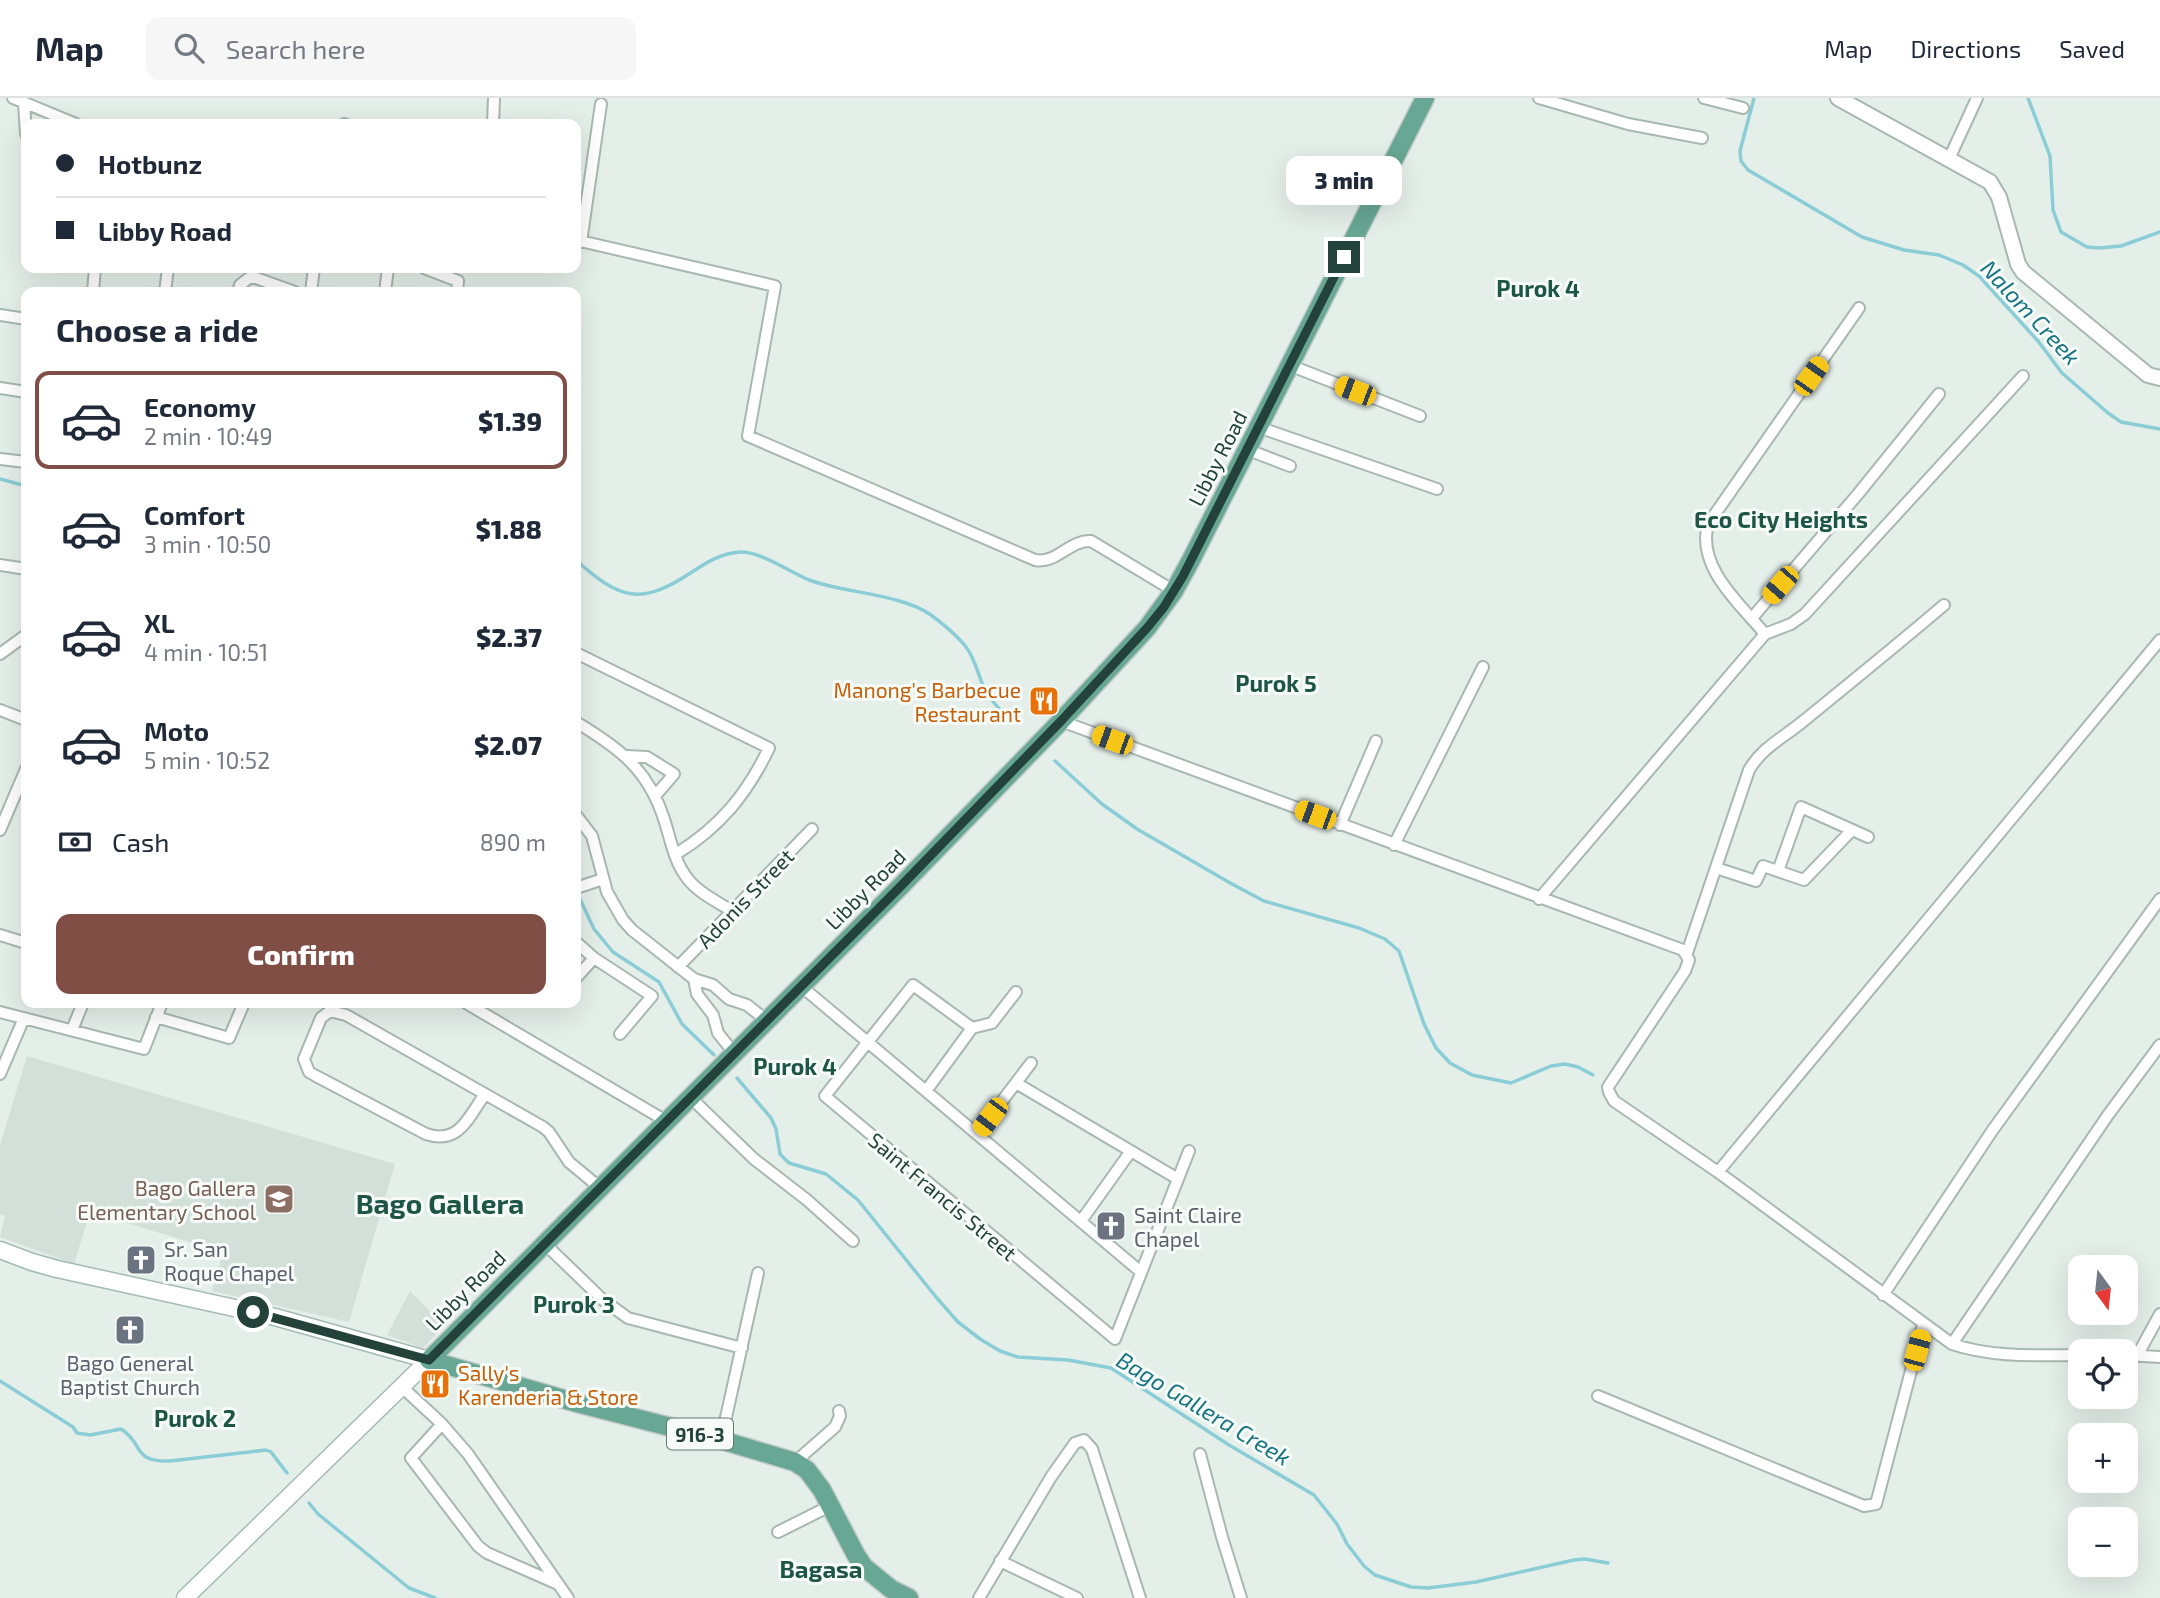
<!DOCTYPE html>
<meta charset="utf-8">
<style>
:root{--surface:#fff;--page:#f6f6f7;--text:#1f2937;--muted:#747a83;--line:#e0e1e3;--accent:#814e46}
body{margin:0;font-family:"Exo 2",sans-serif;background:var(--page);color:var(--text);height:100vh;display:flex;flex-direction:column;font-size:26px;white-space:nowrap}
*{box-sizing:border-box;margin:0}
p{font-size:23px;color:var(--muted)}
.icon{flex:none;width:38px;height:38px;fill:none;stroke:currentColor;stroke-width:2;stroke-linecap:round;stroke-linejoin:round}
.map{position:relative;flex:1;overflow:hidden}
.sheet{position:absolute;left:21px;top:189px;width:560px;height:721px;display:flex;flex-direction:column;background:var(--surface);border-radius:14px;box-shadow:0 7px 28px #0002}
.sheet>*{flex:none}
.guide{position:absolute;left:21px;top:21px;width:560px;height:154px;border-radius:14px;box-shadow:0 7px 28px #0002;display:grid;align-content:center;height:154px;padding:0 35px;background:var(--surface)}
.needle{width:46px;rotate:165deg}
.buttons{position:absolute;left:2068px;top:1157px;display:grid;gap:14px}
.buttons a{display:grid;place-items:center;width:70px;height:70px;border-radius:14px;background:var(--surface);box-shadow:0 7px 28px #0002;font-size:35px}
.end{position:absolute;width:32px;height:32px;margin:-16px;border:9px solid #234239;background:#fff;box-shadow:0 0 0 4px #fff}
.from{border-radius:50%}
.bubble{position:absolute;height:49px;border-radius:14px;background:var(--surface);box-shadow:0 7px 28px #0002;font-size:23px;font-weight:800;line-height:49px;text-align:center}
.car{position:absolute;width:21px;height:42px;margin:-21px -10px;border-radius:9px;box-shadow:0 0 5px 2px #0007;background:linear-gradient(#f5c518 24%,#345 0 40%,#f5c518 0 76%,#345 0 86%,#f5c518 0)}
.guide b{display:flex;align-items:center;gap:24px;height:66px;font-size:26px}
.guide b+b{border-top:2px solid var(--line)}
.guide i{width:18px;height:18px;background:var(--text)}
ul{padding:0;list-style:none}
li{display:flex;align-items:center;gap:21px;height:98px;margin:0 14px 10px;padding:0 21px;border:4px solid transparent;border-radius:14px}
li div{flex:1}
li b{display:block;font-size:26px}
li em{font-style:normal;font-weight:800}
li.current{border-color:var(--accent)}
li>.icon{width:63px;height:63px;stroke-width:1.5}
h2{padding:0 35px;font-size:32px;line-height:84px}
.pay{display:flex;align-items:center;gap:18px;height:77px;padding:0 35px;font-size:26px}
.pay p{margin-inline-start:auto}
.button{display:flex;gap:14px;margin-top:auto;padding:14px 35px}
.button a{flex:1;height:80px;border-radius:14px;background:var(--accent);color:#fff;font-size:28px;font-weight:800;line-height:80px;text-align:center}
header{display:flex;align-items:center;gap:42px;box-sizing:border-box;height:98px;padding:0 35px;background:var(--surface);border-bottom:2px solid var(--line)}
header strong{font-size:33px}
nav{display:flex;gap:38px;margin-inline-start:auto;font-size:24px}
.search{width:490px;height:63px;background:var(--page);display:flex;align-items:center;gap:18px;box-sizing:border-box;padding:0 24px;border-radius:14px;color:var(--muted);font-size:26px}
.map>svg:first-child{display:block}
.built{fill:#d3dfd9}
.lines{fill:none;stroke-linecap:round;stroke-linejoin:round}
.stream{stroke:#8bcdd6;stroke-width:3.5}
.minor-casing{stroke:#a7b8b1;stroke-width:14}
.tertiary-casing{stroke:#a7b8b1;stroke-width:18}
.secondary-casing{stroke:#a3bbb2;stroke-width:19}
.primary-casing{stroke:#c1cac8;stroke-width:21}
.minor{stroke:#fff;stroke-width:10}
.tertiary{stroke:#fff;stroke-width:14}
.secondary{stroke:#fff;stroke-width:16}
.primary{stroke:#67a794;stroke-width:18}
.route{stroke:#234239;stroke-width:9}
.labels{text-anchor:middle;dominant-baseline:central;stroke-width:6;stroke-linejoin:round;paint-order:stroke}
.shield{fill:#f6fbf8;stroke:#627a72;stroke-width:2}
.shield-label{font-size:19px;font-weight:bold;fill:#234239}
.street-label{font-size:21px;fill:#234239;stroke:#f6fbf8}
.food-label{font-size:21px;fill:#c56008;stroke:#f6fbf8;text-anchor:end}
.education-label{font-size:21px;fill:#785e54;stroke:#f6fbf8;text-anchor:end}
.worship-label{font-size:21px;fill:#5b616d;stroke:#f6fbf8;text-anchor:start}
.neighbourhood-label{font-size:23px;font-weight:bold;fill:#1d5646;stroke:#f6fbf8}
.water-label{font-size:23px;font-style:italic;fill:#187482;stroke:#f6fbf8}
.quarter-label{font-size:24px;font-weight:bold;fill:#1d5646;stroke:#f6fbf8}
.district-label{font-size:28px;font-weight:bold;fill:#1d5646;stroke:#f6fbf8}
</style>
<header>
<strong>Map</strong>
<div class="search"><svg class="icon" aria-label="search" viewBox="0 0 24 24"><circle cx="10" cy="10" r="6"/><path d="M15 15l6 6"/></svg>Search here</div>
<nav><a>Map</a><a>Directions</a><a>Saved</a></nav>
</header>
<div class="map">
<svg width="2160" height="1500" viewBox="0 0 2160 1500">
<rect width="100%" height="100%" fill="#e5efea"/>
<path class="built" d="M27,958l368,108 -46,158 -137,-31 11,-39 -133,-40 -16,52 -74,-27 5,-21 -5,-2v-69z
M410,1193l34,35 -21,22 -36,-13z"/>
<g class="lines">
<path class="stream" d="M1754,0l-14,53 1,10 7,9 114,67 42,13 35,5 24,10 16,11 59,65 24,32 46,40 13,9 39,7
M2028,0l22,58 3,54 8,22 26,15 12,1 22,-2 39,-14
M0,381l26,7
M576,462c44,40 65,46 116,12 15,-10 30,-19 48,-20 20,-1 50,20 69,28 35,13 93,14 122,35 12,9 25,19 35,32 10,13 12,29 19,43 6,11 15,20 24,29
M1055,663l47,43 35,25 95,55 32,17 95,27 26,11 14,12 25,73 12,24 14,15 22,12 39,8 40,-17 14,-2 13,3 15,8
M579,799l15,32 19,23 46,30 23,42 32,31
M737,980l34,40 5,11 4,25 9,9 37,11 32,26 78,97 22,25 22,17 20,12 18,6 50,3 43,8 118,77 85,50 23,29 10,20 17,22 11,9 36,12 17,1 48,-6 98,-22 11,-1 23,4
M0,1283l73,46 4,6 13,2 31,-6c24,15 10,33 49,32l96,-11 5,2 16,21
M309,1405l9,11 91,74 26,10"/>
<g class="minor-casing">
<path id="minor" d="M13,0l63,26
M1539,0l89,26 74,14
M1704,0l39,10
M24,5l2,31
M344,26h1
M493,26l1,-26
M1949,61l28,-61
M576,142l199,46 -27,150 287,124c22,4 34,-20 56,-19l83,50
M581,144l20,-138
M424,170l34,13 -1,11
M93,194l2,-24
M165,194l3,-24
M238,194l2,-7 9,-7h7l39,14
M311,194l3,-24
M385,194l3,-24
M0,217l26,4
M1289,267l131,51
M0,290l26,4
M1258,329l179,62
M1246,351l44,17
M0,361l26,3
M0,467l26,4
M1752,520l106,-124 81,-100
M1765,536c-25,-30 -69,-67 -57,-110l151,-216
M576,555l193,95c-22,46 -49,79 -93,106
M0,556l26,-19
M0,612l26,10
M1061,623l622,229 6,10 -4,11 -77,116 1,5 5,9 104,71 234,172c41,14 86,11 129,11
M576,624c43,26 72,47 88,97 6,18 10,41 21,56 10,16 31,26 47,36
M627,658l20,1 27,17 -19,22
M576,717l16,21 15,56 16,28 9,10 62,49 19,6 16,14 18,6 19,15
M1340,727l36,-84
M0,732l26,-61
M1394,747l89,-178
M1716,770l40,13 7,-15 41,14 48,-50
M1778,773l23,-64 67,30
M576,790l27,-9
M1539,801l226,-265 26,-10 14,-10 218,-238
M0,837l26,8
M576,844l18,16 58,38 -32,38
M1687,855l62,-183c13,-22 32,-31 52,-47 48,-39 96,-78 143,-118
M678,869l134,-138
M576,880l18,-20
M694,881l3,15 16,21 5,18 16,20
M801,888l340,286
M466,905l200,118
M0,914l144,37 18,-46
M156,919l73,21 15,-35
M972,930l-59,-43 -88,111 290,243 74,-188
M972,930l20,-5 24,-31
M72,932l11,-27
M0,976l24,-56
M1016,985l162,96
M926,993l46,-63
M485,996c-17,24 -26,51 -59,40l-110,-58 -7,-4 -5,-13 17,-41 9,-7 16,4 197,112 6,5 20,30 30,25
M690,999l64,62 53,41 46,41
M977,1036l54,-71
M1718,1074l442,-532
M1081,1123l50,-70
M544,1145l59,57 25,18 114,30
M1883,1197l109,-164 168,-232
M1952,1246l156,-229 52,-70
M2126,1257l34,2
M2137,1258l23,-42
M402,1289l40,37 26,30 100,144
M1598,1298l266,110 12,-2 47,-179
M442,1326l-31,34 67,88 9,7 71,31
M721,1342l37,-167
M1200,1356l22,83 19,61
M795,1364l40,-35 5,-11 -1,-5
M778,1434l52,-26
M1000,1463l77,37
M979,1500l72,-121 24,-34 9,-3 8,9 48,149"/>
</g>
<g class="tertiary-casing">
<path id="tertiary" d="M1838,0l152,84 9,15 19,67 5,8 125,103 12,3"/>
</g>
<g class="secondary-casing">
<path id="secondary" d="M0,1152l32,12 25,7 218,48 154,43 -244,238"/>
</g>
<g class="primary-casing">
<path id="primary" d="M909,1500l-18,-9 -27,-22 -8,-12 -34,-65 -15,-20 -12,-8 -74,-22 -144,-37 -148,-43 469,-471 163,-168 86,-93 27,-37 17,-31 234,-462"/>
</g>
<use href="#minor" class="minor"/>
<use href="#tertiary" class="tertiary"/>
<use href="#secondary" class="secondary"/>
<use href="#primary" class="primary"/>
</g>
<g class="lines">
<path class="route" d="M253,1214l176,48 469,-471 163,-168 86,-93 17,-21 19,-31 161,-319"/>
</g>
<defs>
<g id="restaurant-square" transform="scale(1.575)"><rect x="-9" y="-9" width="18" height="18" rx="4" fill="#e8710a" stroke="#f6fbf8"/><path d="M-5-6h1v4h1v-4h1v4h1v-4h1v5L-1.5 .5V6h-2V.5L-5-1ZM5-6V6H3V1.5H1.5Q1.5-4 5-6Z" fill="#fff"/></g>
<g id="school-square" transform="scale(1.575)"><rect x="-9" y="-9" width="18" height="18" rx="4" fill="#8d6e63" stroke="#f6fbf8"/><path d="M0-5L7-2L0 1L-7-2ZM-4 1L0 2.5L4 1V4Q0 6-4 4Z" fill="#fff"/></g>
<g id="church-square" transform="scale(1.575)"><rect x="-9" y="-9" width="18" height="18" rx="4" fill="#6b7280" stroke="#f6fbf8"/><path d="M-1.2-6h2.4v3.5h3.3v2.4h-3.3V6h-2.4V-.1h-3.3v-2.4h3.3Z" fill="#fff"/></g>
</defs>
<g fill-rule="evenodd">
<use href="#restaurant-square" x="1044" y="603"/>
<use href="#school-square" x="279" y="1101"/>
<use href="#church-square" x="1111" y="1128"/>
<use href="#church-square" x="141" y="1162"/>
<use href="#church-square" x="130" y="1232"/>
<use href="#restaurant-square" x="435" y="1286"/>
</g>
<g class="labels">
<rect class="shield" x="667" y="1320.5" width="66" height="31" rx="5"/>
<g class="shield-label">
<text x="700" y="1336">916-3</text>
</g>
<g class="street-label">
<text transform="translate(1217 360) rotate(-63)">Libby Road</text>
<text transform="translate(865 791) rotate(-45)">Libby Road</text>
<text transform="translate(745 800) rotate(-46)">Adonis Street</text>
<text transform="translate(943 1098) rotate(40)">Saint Francis Street</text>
<text transform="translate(465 1192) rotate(-45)">Libby Road</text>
</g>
<g class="food-label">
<text x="1021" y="591">Manong's Barbecue<tspan x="1021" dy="24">Restaurant</tspan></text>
<text x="458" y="1274" text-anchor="start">Sally's<tspan x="458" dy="24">Karenderia &amp; Store</tspan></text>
</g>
<g class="education-label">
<text x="256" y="1089">Bago Gallera<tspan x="256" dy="24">Elementary School</tspan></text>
</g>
<g class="worship-label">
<text x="1134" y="1116">Saint Claire<tspan x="1134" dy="24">Chapel</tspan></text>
<text x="164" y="1150">Sr. San<tspan x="164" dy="24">Roque Chapel</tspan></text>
<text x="130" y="1264" text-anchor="middle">Bago General<tspan x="130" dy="24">Baptist Church</tspan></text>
</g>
<g class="neighbourhood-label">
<text x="1538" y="190">Purok 4</text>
<text x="1781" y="421">Eco City Heights</text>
<text x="1276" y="585">Purok 5</text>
<text x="795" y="968">Purok 4</text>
<text x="574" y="1206">Purok 3</text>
<text x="195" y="1320">Purok 2</text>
</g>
<g class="water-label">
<text transform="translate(2031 214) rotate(47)">Nalom Creek</text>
<text transform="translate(1204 1310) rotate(31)">Bago Gallera Creek</text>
</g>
<g class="quarter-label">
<text x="821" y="1470">Bagasa</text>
</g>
<g class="district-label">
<text x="440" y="1105">Bago Gallera</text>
</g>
</g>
</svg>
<div class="buttons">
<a><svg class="needle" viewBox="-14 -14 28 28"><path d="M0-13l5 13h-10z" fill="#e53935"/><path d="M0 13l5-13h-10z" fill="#747a83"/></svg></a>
<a><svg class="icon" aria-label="locate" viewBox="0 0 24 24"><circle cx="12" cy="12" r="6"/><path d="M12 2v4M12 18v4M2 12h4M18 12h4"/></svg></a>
<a>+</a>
<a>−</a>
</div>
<i class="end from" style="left:253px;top:1214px"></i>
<i class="end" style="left:1344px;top:159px"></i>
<div class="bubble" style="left:1286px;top:58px;width:116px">3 min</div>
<i class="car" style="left:1811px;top:278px;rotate:35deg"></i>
<i class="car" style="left:1355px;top:293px;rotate:291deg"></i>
<i class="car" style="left:1780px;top:487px;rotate:221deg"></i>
<i class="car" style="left:1112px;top:642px;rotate:290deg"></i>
<i class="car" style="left:1315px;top:717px;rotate:290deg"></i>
<i class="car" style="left:990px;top:1019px;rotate:217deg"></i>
<i class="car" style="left:1917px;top:1252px;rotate:15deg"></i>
<div class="guide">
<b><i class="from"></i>Hotbunz</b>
<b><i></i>Libby Road</b>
</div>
<section class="sheet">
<h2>Choose a ride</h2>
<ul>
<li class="current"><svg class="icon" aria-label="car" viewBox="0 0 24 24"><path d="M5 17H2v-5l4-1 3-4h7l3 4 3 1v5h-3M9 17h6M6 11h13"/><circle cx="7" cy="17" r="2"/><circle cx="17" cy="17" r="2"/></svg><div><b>Economy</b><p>2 min · 10:49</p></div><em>$1.39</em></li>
<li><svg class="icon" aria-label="car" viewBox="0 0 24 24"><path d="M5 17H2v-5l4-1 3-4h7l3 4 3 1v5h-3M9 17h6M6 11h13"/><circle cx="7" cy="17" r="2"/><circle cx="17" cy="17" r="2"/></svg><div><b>Comfort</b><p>3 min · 10:50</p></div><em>$1.88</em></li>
<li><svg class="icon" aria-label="car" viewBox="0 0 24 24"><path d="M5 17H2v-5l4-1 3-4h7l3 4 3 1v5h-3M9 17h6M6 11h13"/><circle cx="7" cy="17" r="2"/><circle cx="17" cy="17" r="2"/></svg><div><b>XL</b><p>4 min · 10:51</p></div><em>$2.37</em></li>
<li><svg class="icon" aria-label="car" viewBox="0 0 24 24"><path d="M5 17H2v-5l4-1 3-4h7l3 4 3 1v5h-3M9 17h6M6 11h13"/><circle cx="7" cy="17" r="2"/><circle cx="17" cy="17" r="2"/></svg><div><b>Moto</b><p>5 min · 10:52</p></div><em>$2.07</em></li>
</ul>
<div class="pay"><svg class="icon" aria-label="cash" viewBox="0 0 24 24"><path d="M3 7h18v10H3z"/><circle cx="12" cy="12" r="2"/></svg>Cash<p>890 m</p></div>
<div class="button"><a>Confirm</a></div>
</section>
</div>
